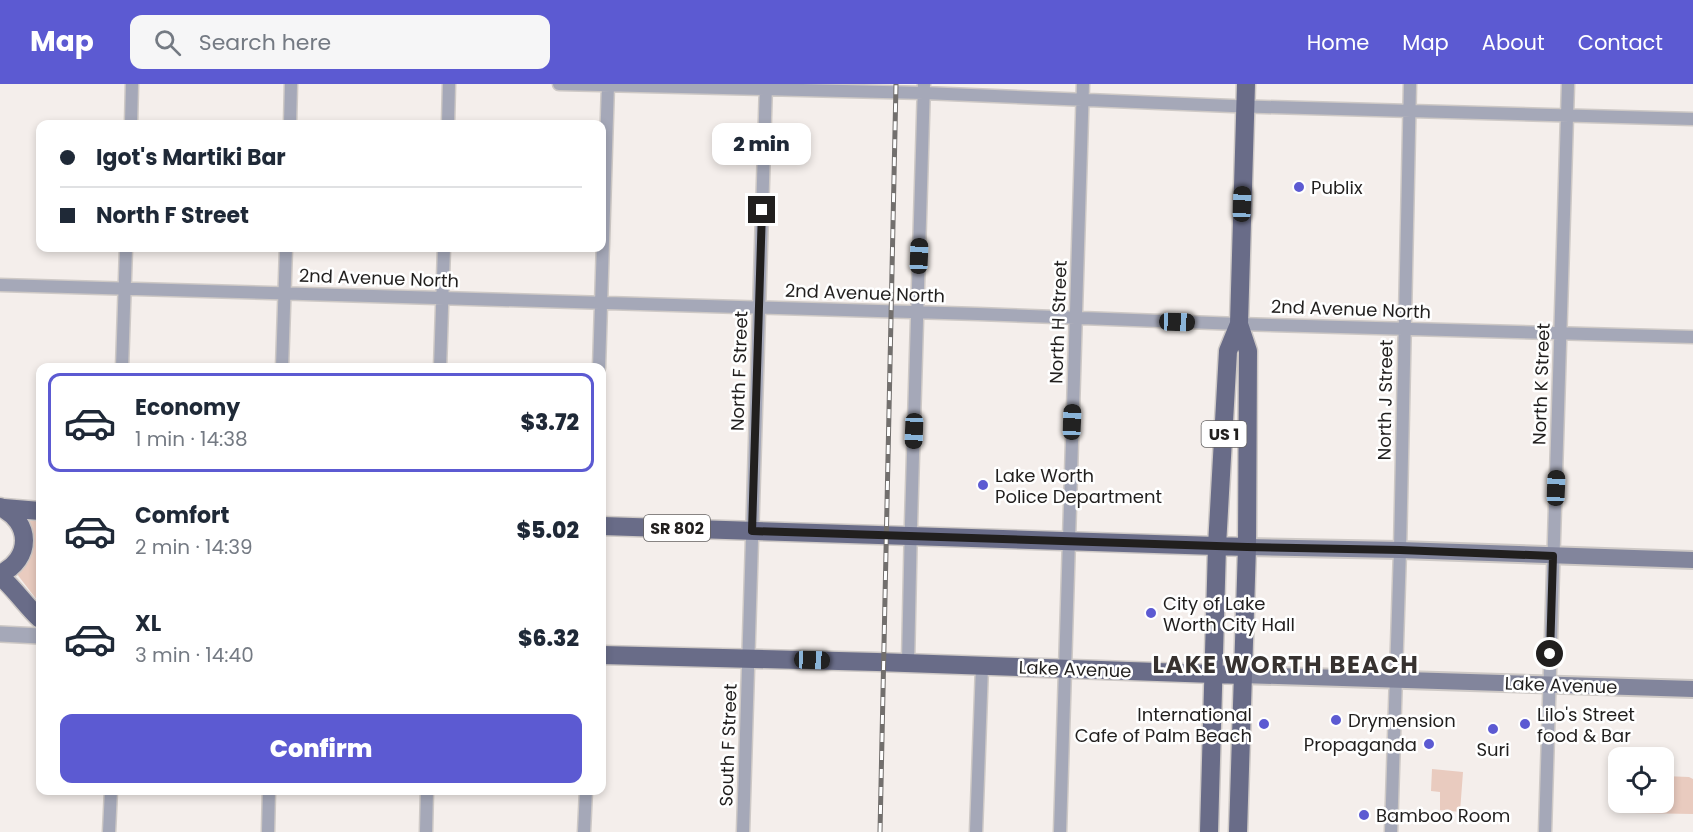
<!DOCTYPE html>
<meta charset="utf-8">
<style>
:root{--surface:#fff;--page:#f6f6f7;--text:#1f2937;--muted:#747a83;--line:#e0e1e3;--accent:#5c5ad2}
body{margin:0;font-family:Poppins,sans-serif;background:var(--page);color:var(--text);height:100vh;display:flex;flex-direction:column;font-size:22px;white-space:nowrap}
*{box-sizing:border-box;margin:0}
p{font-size:20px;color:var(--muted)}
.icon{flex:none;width:33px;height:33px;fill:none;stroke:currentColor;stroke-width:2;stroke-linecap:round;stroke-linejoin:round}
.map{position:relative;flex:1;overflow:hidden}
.side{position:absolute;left:36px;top:279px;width:570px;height:432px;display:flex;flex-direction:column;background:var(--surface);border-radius:12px;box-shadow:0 3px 9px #0003}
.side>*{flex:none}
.guide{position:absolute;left:36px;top:36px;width:570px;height:132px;border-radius:12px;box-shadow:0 3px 9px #0003;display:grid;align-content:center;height:132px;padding:0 24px;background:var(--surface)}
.tools{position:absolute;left:1608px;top:663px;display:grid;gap:12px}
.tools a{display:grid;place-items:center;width:66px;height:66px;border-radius:12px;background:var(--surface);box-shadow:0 3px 9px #0003;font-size:30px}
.end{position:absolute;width:27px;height:27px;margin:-14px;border:8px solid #211f1e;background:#fff;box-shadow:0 0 0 3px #fff}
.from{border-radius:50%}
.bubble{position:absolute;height:42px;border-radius:12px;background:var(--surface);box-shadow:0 3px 9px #0003;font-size:20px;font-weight:800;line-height:42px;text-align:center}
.car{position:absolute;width:18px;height:36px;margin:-18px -9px;border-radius:8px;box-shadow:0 0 4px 2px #0007;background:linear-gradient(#222 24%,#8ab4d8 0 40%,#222 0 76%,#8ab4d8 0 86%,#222 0)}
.guide b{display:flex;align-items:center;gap:21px;height:57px;font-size:22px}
.guide b+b{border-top:2px solid var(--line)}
.guide i{width:15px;height:15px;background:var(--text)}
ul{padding:10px 0 0;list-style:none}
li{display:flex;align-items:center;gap:18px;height:99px;margin:0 12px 9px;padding:0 12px;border:3px solid transparent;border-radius:12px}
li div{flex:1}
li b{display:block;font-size:22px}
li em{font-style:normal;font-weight:800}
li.active{border-color:var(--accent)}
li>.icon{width:54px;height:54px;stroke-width:1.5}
.cta{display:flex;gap:12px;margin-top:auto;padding:12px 24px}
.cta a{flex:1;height:69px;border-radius:12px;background:var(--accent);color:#fff;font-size:24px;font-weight:800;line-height:69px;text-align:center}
header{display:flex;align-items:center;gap:36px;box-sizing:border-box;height:84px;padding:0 30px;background:var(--accent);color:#fff}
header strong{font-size:28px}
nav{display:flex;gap:33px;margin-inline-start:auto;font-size:21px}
.search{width:420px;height:54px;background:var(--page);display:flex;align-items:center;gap:15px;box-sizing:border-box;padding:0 21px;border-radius:12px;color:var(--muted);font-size:22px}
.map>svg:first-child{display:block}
.green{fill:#e9cbbf}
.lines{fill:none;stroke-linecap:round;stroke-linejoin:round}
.minor-casing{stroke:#cec9c6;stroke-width:15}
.tertiary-casing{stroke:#cec9c6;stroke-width:18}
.secondary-casing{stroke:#cec9c6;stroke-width:20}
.primary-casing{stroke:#cec9c6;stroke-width:21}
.minor{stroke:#a5a8b8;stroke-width:12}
.tertiary{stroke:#a5a8b8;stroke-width:15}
.secondary{stroke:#82859c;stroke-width:16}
.primary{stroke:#696c88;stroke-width:18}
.rail-casing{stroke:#726f6d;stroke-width:5}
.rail{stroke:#fff;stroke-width:3;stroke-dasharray:9;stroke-linecap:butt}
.route{stroke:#211f1e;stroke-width:8}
.poi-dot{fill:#5c5ad2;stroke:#fff;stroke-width:2}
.labels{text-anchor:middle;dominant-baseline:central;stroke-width:5;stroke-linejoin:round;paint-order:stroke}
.shield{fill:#fff;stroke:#646262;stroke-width:1.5}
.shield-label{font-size:16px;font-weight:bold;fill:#211f1e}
.poi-label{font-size:18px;fill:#211f1e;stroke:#fff;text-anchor:start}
.street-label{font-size:18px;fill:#211f1e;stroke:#fff}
.district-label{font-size:24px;font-weight:bold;letter-spacing:1.5px;fill:#373230;stroke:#fff}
</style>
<header>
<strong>Map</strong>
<div class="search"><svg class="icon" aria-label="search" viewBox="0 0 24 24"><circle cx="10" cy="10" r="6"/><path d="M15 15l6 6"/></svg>Search here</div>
<nav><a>Home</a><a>Map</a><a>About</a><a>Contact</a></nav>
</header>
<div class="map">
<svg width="1693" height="748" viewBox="0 0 1693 748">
<rect width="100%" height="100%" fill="#f4eeeb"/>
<path class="green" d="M27,437h13v83l-23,-30z
M1432,685l31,3 -3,40 -20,-2v-18l-9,-1z
M1664,692l25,1 4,2v35l-60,-1v-10l31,-1z"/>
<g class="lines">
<g class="minor-casing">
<path id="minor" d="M559,0l365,9 308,13 461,13
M131,40l1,-40
M290,40l1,-40
M448,40l1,-40
M0,201l978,29 261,10 454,13
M122,284l4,-120
M282,284l4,-120
M440,284l4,-120
M599,284l9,-284
M908,579l3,-140 13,-439
M109,748l2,-42
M268,748l1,-42
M426,748l1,-42
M584,748l2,-42
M743,748l23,-748
M976,748l6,-166
M1060,748l23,-748
M1391,748l9,-282 10,-466
M1545,748l23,-748"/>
</g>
<g class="tertiary-casing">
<path id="tertiary" d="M0,550l40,2"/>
</g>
<g class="secondary-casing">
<path id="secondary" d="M1247,463l153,3 293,10
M1242,591l451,14"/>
</g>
<g class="primary-casing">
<path id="primary" d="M0,423c32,15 32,52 0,67
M4,424l36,3
M602,442l645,21
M0,492c15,13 26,30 40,43
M602,571l275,7 365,13
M1209,748l8,-286 11,-195 11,-27 7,-240
M1238,748l9,-285 1,-196 -9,-27"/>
</g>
<use href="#minor" class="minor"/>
<use href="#tertiary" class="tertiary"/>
<use href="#secondary" class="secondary"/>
<use href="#primary" class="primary"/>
<g class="rail-casing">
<path id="rail" d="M880,748l16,-748"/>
</g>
<use href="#rail" class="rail"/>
</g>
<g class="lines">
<path class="route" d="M762,126l-10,321 495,16 153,3 153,6 -3,98"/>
</g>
<g class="poi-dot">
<circle cx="1299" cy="103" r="6"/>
<circle cx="983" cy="401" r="6"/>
<circle cx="1151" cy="529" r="6"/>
<circle cx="1336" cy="636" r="6"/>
<circle cx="1264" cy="640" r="6"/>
<circle cx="1525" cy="640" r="6"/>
<circle cx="1493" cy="645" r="6"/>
<circle cx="1429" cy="660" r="6"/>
<circle cx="1364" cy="731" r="6"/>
</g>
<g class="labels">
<g class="shield">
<rect x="1201.5" y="337" width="45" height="26" rx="4.5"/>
<rect x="644" y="431" width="66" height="26" rx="4.5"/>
</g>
<g class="shield-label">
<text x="1224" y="350">US 1</text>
<text x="677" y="444">SR 802</text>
</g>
<g class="poi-label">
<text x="1311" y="103">Publix</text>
<text x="995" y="391">Lake Worth<tspan x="995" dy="21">Police Department</tspan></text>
<text x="1163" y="519">City of Lake<tspan x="1163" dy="21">Worth City Hall</tspan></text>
<text x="1252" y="630" text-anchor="end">International<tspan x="1252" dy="21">Cafe of Palm Beach</tspan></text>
<text x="1537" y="630">Lilo's Street<tspan x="1537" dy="21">food &amp; Bar</tspan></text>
<text x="1348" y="636">Drymension</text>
<text x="1417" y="660" text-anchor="end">Propaganda</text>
<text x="1493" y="665" text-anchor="middle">Suri</text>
<text x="1376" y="731">Bamboo Room</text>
</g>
<g class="street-label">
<text transform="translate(379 194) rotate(2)">2nd Avenue North</text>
<text transform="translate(865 209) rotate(2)">2nd Avenue North</text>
<text transform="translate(1351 225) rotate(2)">2nd Avenue North</text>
<text transform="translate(1058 238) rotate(-88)">North H Street</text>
<text transform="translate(739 287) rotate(-88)">North F Street</text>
<text transform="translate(1541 300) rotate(-88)">North K Street</text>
<text transform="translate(1385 316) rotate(-89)">North J Street</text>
<text transform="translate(1075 585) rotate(2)">Lake Avenue</text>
<text transform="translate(1561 601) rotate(2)">Lake Avenue</text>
<text transform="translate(728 661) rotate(-88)">South F Street</text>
</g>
<g class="district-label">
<text x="1286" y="580">LAKE WORTH BEACH</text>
</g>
</g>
</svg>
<div class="tools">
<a><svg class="icon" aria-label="locate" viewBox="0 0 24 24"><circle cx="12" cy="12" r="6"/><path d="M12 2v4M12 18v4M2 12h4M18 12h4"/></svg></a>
</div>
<i class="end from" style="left:1550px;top:570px"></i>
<i class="end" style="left:762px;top:126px"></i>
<div class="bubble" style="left:712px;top:39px;width:99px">2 min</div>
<i class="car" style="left:1242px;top:120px;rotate:2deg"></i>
<i class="car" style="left:919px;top:172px;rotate:2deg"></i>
<i class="car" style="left:1177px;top:238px;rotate:92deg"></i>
<i class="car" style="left:1072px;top:338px;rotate:2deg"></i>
<i class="car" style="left:914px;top:347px;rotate:182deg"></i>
<i class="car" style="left:1556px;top:404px;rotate:2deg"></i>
<i class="car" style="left:812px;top:576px;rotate:92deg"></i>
<div class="guide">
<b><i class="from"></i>Igot's Martiki Bar</b>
<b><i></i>North F Street</b>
</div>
<section class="side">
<ul>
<li class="active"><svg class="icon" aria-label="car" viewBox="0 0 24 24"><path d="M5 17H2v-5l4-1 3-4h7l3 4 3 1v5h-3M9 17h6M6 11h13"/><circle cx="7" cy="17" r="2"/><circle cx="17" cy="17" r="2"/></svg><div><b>Economy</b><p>1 min · 14:38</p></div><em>$3.72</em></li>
<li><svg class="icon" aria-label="car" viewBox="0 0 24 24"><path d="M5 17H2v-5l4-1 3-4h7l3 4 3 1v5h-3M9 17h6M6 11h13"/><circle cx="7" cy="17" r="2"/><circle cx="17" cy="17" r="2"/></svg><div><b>Comfort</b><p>2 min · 14:39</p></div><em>$5.02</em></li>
<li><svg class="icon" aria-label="car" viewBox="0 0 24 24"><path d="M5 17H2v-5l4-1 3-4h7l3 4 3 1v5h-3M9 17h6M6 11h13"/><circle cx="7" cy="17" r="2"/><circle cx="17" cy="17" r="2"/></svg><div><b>XL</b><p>3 min · 14:40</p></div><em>$6.32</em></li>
</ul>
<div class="cta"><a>Confirm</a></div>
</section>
</div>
